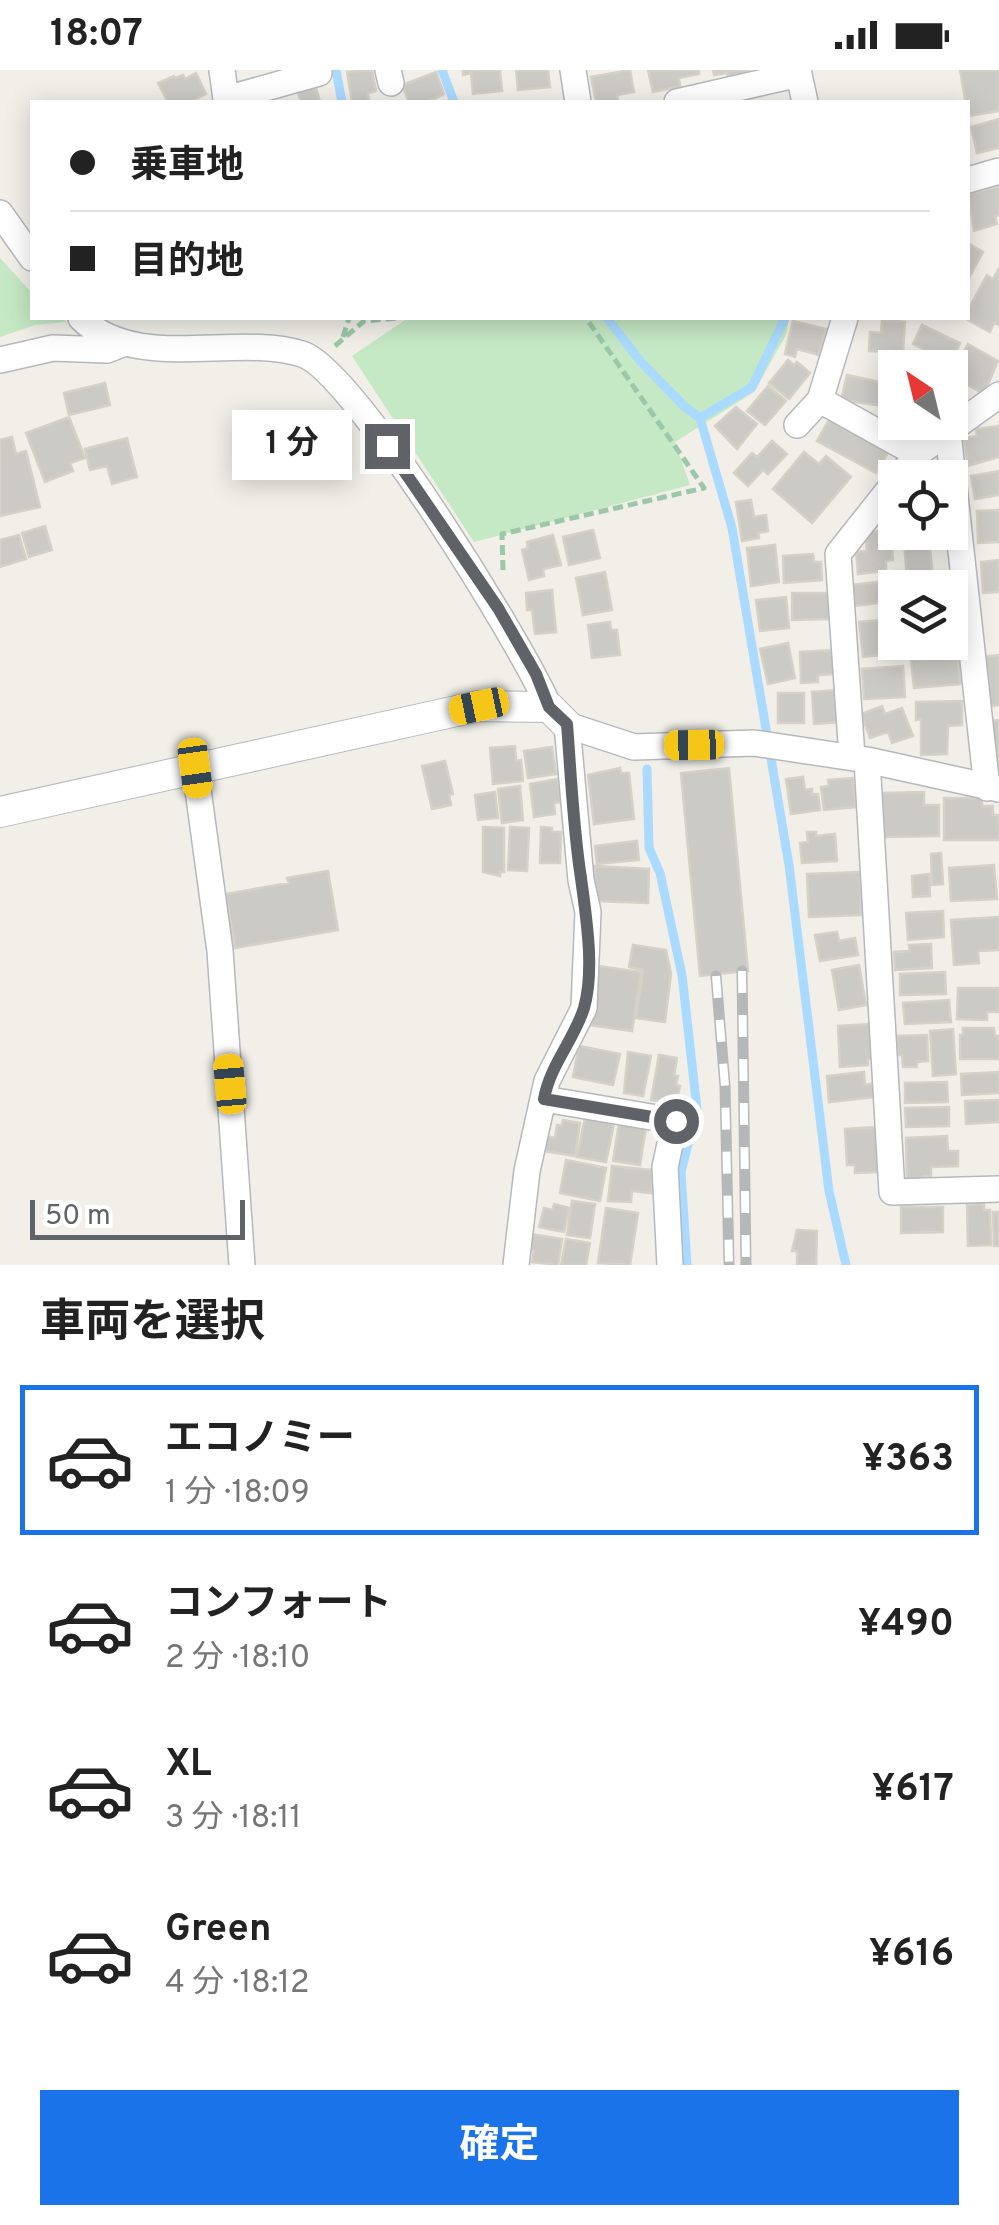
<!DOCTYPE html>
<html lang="ja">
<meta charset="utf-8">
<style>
:root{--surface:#fff;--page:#f2f2f2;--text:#222;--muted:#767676;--line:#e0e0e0;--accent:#1a73e8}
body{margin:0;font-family:Overpass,"Noto Sans JP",sans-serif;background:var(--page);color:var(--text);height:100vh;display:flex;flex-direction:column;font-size:38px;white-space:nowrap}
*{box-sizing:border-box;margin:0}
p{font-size:32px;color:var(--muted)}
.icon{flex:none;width:55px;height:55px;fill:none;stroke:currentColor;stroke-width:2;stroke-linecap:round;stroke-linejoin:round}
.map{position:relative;height:1195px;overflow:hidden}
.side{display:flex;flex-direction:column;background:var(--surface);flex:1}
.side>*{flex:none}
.guide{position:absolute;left:30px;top:30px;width:940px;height:220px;border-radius:0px;box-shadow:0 5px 25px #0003;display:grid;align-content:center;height:220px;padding:0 40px;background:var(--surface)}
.needle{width:65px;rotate:325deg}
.fabs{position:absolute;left:878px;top:280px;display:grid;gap:20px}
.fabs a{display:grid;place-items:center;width:90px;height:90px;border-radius:0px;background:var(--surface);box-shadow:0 5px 25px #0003;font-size:50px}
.scale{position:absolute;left:30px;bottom:25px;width:215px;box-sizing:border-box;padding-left:10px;border:5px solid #5f6368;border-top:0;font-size:28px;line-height:35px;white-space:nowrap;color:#5f6368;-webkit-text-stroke:8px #fff;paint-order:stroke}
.end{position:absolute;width:45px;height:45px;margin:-22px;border:12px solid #5f6368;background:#fff;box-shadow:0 0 0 5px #fff}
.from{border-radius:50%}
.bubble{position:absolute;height:70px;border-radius:0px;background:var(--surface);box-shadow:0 5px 25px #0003;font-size:32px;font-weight:700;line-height:70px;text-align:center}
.car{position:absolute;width:30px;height:60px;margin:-30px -15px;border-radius:12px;box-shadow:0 0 8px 2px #0007;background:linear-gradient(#f5c518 24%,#345 0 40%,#f5c518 0 76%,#345 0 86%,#f5c518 0)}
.guide b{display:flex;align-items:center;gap:35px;height:95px;font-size:38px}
.guide b+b{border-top:2px solid var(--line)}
.guide i{width:25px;height:25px;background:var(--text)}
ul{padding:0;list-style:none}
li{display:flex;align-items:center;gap:30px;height:150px;margin:0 20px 15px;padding:0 20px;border:5px solid transparent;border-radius:0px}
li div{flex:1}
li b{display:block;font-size:38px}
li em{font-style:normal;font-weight:700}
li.selected{border-color:var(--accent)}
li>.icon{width:90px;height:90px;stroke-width:1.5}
h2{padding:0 40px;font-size:45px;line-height:120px}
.button{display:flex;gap:20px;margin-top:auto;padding:20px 40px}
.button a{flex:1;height:115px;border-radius:0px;background:var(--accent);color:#fff;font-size:40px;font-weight:700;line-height:115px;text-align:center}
.status{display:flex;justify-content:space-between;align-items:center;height:70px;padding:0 50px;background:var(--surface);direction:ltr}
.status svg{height:28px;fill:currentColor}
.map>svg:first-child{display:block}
.green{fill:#c5e8c5}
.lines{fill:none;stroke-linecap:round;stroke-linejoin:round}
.stream{stroke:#aadaff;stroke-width:9}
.building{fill:#cccac5;stroke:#d6d1c6;stroke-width:2.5}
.minor-casing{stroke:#b5b8bc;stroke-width:28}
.tertiary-casing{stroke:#b5b8bc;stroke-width:32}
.path{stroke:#9cc7a9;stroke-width:5;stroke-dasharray:10 5;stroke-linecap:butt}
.minor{stroke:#fff;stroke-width:25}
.tertiary{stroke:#fff;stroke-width:30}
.rail-casing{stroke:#b6b7b8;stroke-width:11}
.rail{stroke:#fff;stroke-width:8;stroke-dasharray:22;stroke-linecap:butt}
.route{stroke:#5f6368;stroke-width:12}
</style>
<div class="status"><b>18:07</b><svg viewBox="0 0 49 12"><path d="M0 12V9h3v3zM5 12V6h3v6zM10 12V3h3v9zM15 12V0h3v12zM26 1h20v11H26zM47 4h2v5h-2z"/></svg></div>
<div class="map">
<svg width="999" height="1195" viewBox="0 0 999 1195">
<rect width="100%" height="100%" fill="#f1efe8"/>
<path class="green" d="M0,188l32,35v25h30l4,4 -31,3 -35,12z
M408,248h381l-3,17 -32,57 -79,50 15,43 -216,57 -122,-186z"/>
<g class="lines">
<path class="stream" d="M336,0l6,32
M442,0l12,32
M607,248l33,43 45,46 15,11 32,110 57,337 40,326 17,74
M700,348l52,-31 33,-69
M647,699l2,79 11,25 22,102 15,134 -16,63 6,93"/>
</g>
<path class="building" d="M372,0l4,21 -8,2 1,9h-17l-5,-30z
M463,0h37l2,21 -29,3 -2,-21 -8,2z
M516,0h32l2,17 -32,3z
M630,0l4,22 -17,3 1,6 -22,1 -5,-25z
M648,0h51v4l-20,4 1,8 -27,6z
M713,0h35l1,4 -21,3 -1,-4 -13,2z
M960,0h39v41l-31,5z
M436,2l8,22 -13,6 1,2h-23l-7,-17z
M196,3l10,21 -16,8h-22l-10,-19 16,-7 1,2 8,-3 2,4z
M316,17l4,15h-19l-3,-10z
M999,49v29l-22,5 -6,-26z
M999,116v29l-4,1 2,8 -23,7 -6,-37z
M968,173l15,9 -14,26 -1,-1z
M999,198v57l-5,-2 -4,9 -26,-14h4v-8l19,-35 6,4z
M882,250l23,2 -2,31 -34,-2 1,-19 11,1z
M793,251l33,8 -7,26 -22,-6 -2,8 -10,-3z
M922,255l38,18 -11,25h-17l-15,-8 6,-11 -10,-5z
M968,274l30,17 -14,33 -33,-18z
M788,290l6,5 3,-3 13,11 -21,26 -20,-16z
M847,305l42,9 -5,22 -43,-6z
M105,313l5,22 -41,10 -5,-22z
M768,316l18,15 -21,24 -18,-14z
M736,337l21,17 -20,25 -22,-23z
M69,347l16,41 -15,5 3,8 -28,11 -19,-49z
M830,348l59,33 -13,22 -59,-32z
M904,352h31l-11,16z
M999,356v31l-31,9 -4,-28 13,-2 -1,-7z
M12,367l4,17 10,-3 14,56 -40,9v-76z
M127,368l10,39 -25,7 -5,-18 -17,4 -5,-21z
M772,371l15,13 -19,20 -5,-4 -15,16 -14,-13 18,-20 5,4z
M804,382l15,12 7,-8 25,21 -39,46 -39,-34z
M939,394l1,14h-17l-1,-13z
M999,401v24l-24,4 -4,-23z
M751,430l3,17 12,-2 2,16 -10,2 1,5 -17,3 -6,-39z
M999,440v32l-21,1 -1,-32z
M45,456l7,24 -23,7 -7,-24z
M593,460l7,28 -31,7 -6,-28z
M891,460l2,30 -7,1v10l-28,3 -2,-22 11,-1 -2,-19z
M19,465l7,24 -26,8v-27z
M553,465l8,30 -18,4 1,7 -15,4 -7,-30 6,-2 -1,-6z
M929,468l4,40 -26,2 -3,-40z
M775,475l4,37 -28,4 -4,-38z
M813,484l1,8h7l1,18 -38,3 -1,-27z
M999,490v32l-16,1 -2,-31z
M605,502l7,38 -29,5 -7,-37z
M896,510l-1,21 -42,5 -2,-21z
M552,520l4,42 -21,2 -3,-24h-5l-1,-17z
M792,523h38v26l-38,1z
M786,527l3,31 -29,3 -4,-31z
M895,549v23h7l1,11 -40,4 -4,-35z
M953,551l2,26 -41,4v-9h36v-20z
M610,552l1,8h6l3,25 -28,3 -4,-33z
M788,573l7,35 -27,6 -8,-35z
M834,580l1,24 -17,1v7l-17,1 -1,-31z
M999,585v50l-12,2 -5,-50z
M958,586l2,28 -46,4 -3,-28z
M903,596l2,31 -41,2 -2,-30z
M838,620l2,32 -26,2 -2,-32z
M778,623h26v30h-26z
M962,631v24l-14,1 -1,28 -26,1v-36l-5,1v-18z
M882,636l3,8 17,-6 11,28 -21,7 -4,-11 -18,6 -9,-24z
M999,650v49l-5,1 -5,-49z
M515,676l1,15 5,-1 2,21 -30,3 -3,-36z
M552,677l4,27 -28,4 -4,-27z
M445,691l8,33 -4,1 2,10 -19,4 -10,-43z
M620,698l1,5h8l5,46 -40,5 -6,-49z
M729,698l19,203 -48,5 -19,-203z
M803,707l2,13 7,-1v5h6l2,16 -29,4 -5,-35z
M853,708l3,29 -32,3 -3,-23 8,-1 -1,-6z
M558,709l3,23 -7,1 1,11 -21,3 -4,-33z
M520,716l3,34 -21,3 -4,-34z
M495,722l3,26 -20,2 -3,-25z
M924,722v13h15v31l-56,1 -1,-44z
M944,728h38v8h11v9h6v25h-55z
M483,757l21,1v44h-4v4l-17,-4z
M510,757l19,1 -2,43 -19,-1z
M541,757l11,1v4h9l-1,31h-20z
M807,762h9v4l19,-2 2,27 -35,2 -2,-20 8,-1z
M637,771l2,19 -42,4 -2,-18z
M941,783l2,31 -11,1 -1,-31z
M994,795l3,34 -46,2 -2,-33z
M595,796l54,3 -1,34 -54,-2z
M328,801l10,59 -103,18 -9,-54 63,-11 -2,-5z
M860,802l1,43 -52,2 -2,-43z
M929,804l1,22 -17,1 -1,-21z
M943,841l1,26 -36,3 -2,-27z
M999,847v33l-21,1 1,12 -25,2 -3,-45z
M837,862l2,9 16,-3 3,17 -38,6 -5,-26z
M931,874l1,24 -37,2 -1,-18 16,-1 -1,-6z
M633,875l33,5 5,24 -6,48 -29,-4 7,-48 -14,-3z
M859,895l7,40 -27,5 -7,-40z
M598,896l43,6 -9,59 -43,-6z
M945,902l1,22 -46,1v-21z
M958,918h41v24h-12v8l-30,-1z
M949,930l2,22 -46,2 -2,-21z
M871,954l3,34 -6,1v6l-28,2 -2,-41z
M963,958h31l1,8h4v23h-39v-24h3z
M953,959l3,45 -23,2 -3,-45z
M927,965l1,26 -11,1v5h-14l-1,-12h-4l-1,-19z
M579,976l41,8 -7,31 -40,-8z
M628,982l23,4 -8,40 -19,-3z
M659,985l18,3 -3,18h4l-2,9 4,1 -4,18 -25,-4z
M864,1002l1,13 10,-2 1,14 -47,5 -2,-26z
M999,1002v21l-37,2 -1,-21z
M947,1012l1,20 -43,1v-20z
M999,1030v22l-33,2 -1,-23z
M949,1037v19l-43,1 -1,-19z
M585,1048l29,6 -8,38 -29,-5z
M563,1050l17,3 -5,33 -31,-5 2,-15 9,2 2,-13 5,1z
M619,1053l27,4 -6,38 -27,-4z
M877,1057l2,45 -24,1v-8h-8l-2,-36z
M947,1066l1,15h10v15l-27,1v9h-8l1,7h-17l-1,-45z
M566,1090l40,8 -6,33 -40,-8z
M612,1096l41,4 -2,23 -19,-2 -1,11 -23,-1z
M572,1131l23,3 -5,34 -23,-3z
M554,1134l15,4 -5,24 -25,-5 5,-19 9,2z
M984,1134v6h6l1,35 -23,1 -1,-41z
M901,1137h42v25l-42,1z
M606,1138l32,5 -8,52 -32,-2z
M993,1142h6v34h-5z
M797,1160l20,1 -1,34h-19v-14h-5z
M531,1164l31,5 -4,26 -26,-3 2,-11 -5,-2z
M566,1169l24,4 -4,22h-25z"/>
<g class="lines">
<g class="minor-casing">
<path id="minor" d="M222,0l4,29 93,-26
M388,0l3,13
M573,0l5,32
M798,0l7,32
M677,32l122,-28
M968,110l31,-9
M0,143l32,45
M81,248c55,55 155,15 221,36 51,15 223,295 247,353
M0,290l53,-12 54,2 18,-7
M820,330l97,54
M797,355l23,-25 25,-82
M948,362l39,356
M899,408l18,-24 82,-59
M852,687l-14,-203 57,-72
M867,690l25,432 107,-3
M195,698l25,183 22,314
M544,1029l131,22 -10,46 5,98
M516,1195l11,-94 20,-90 37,-73 4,-96 -7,-32 -14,-155 67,22 120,-4 113,17 132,29"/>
</g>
<g class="tertiary-casing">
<path id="tertiary" d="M0,742l479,-106 70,1 18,18"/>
</g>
<path class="path" d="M343,267l6,-19
M335,276l29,-25 35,-3
M503,500l-1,-36 202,-46 -118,-170"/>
<use href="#minor" class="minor"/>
<use href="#tertiary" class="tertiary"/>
<g class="rail-casing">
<path id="rail" d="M742,901l4,294
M716,906l9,110 4,179"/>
</g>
<use href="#rail" class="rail"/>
</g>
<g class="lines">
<path class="route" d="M387,376l111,162 38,66 13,33 18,17c4,51 6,103 14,154 5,39 14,91 3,130 -10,32 -34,57 -40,91l132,22"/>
</g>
</svg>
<div class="fabs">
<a><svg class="needle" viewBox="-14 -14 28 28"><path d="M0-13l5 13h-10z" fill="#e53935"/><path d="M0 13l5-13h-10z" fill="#767676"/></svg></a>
<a><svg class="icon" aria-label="locate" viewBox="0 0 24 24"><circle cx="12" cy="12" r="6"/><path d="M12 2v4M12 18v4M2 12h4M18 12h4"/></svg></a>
<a><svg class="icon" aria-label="layers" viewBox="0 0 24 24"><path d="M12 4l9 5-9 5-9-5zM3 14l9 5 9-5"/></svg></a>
</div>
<div class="scale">50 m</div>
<i class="end from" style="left:676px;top:1051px"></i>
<i class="end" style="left:387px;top:376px"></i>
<div class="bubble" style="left:232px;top:340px;width:120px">1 分</div>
<i class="car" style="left:479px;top:636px;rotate:258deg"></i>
<i class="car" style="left:694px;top:675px;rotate:269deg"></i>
<i class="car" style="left:195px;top:698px;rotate:172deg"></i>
<i class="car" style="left:230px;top:1014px;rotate:355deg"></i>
<div class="guide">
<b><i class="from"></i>乗車地</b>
<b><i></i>目的地</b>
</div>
</div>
<section class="side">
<h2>車両を選択</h2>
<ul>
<li class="selected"><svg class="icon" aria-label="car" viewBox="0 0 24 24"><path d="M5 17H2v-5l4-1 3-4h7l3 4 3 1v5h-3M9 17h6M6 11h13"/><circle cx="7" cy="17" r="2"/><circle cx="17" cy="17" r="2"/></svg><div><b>エコノミー</b><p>1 分 · 18:09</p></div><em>¥363</em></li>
<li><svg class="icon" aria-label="car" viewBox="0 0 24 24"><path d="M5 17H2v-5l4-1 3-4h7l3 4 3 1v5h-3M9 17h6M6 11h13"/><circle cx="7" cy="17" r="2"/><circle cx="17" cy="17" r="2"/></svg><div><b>コンフォート</b><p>2 分 · 18:10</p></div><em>¥490</em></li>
<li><svg class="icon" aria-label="car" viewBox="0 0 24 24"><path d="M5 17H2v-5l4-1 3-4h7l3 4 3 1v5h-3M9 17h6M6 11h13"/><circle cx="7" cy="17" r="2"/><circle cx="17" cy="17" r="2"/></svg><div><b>XL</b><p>3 分 · 18:11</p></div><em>¥617</em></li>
<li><svg class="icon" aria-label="car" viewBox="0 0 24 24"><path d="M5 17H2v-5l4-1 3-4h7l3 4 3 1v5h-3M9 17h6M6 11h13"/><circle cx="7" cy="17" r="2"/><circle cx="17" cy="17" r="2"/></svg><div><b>Green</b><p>4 分 · 18:12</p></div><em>¥616</em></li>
</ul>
<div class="button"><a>確定</a></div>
</section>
